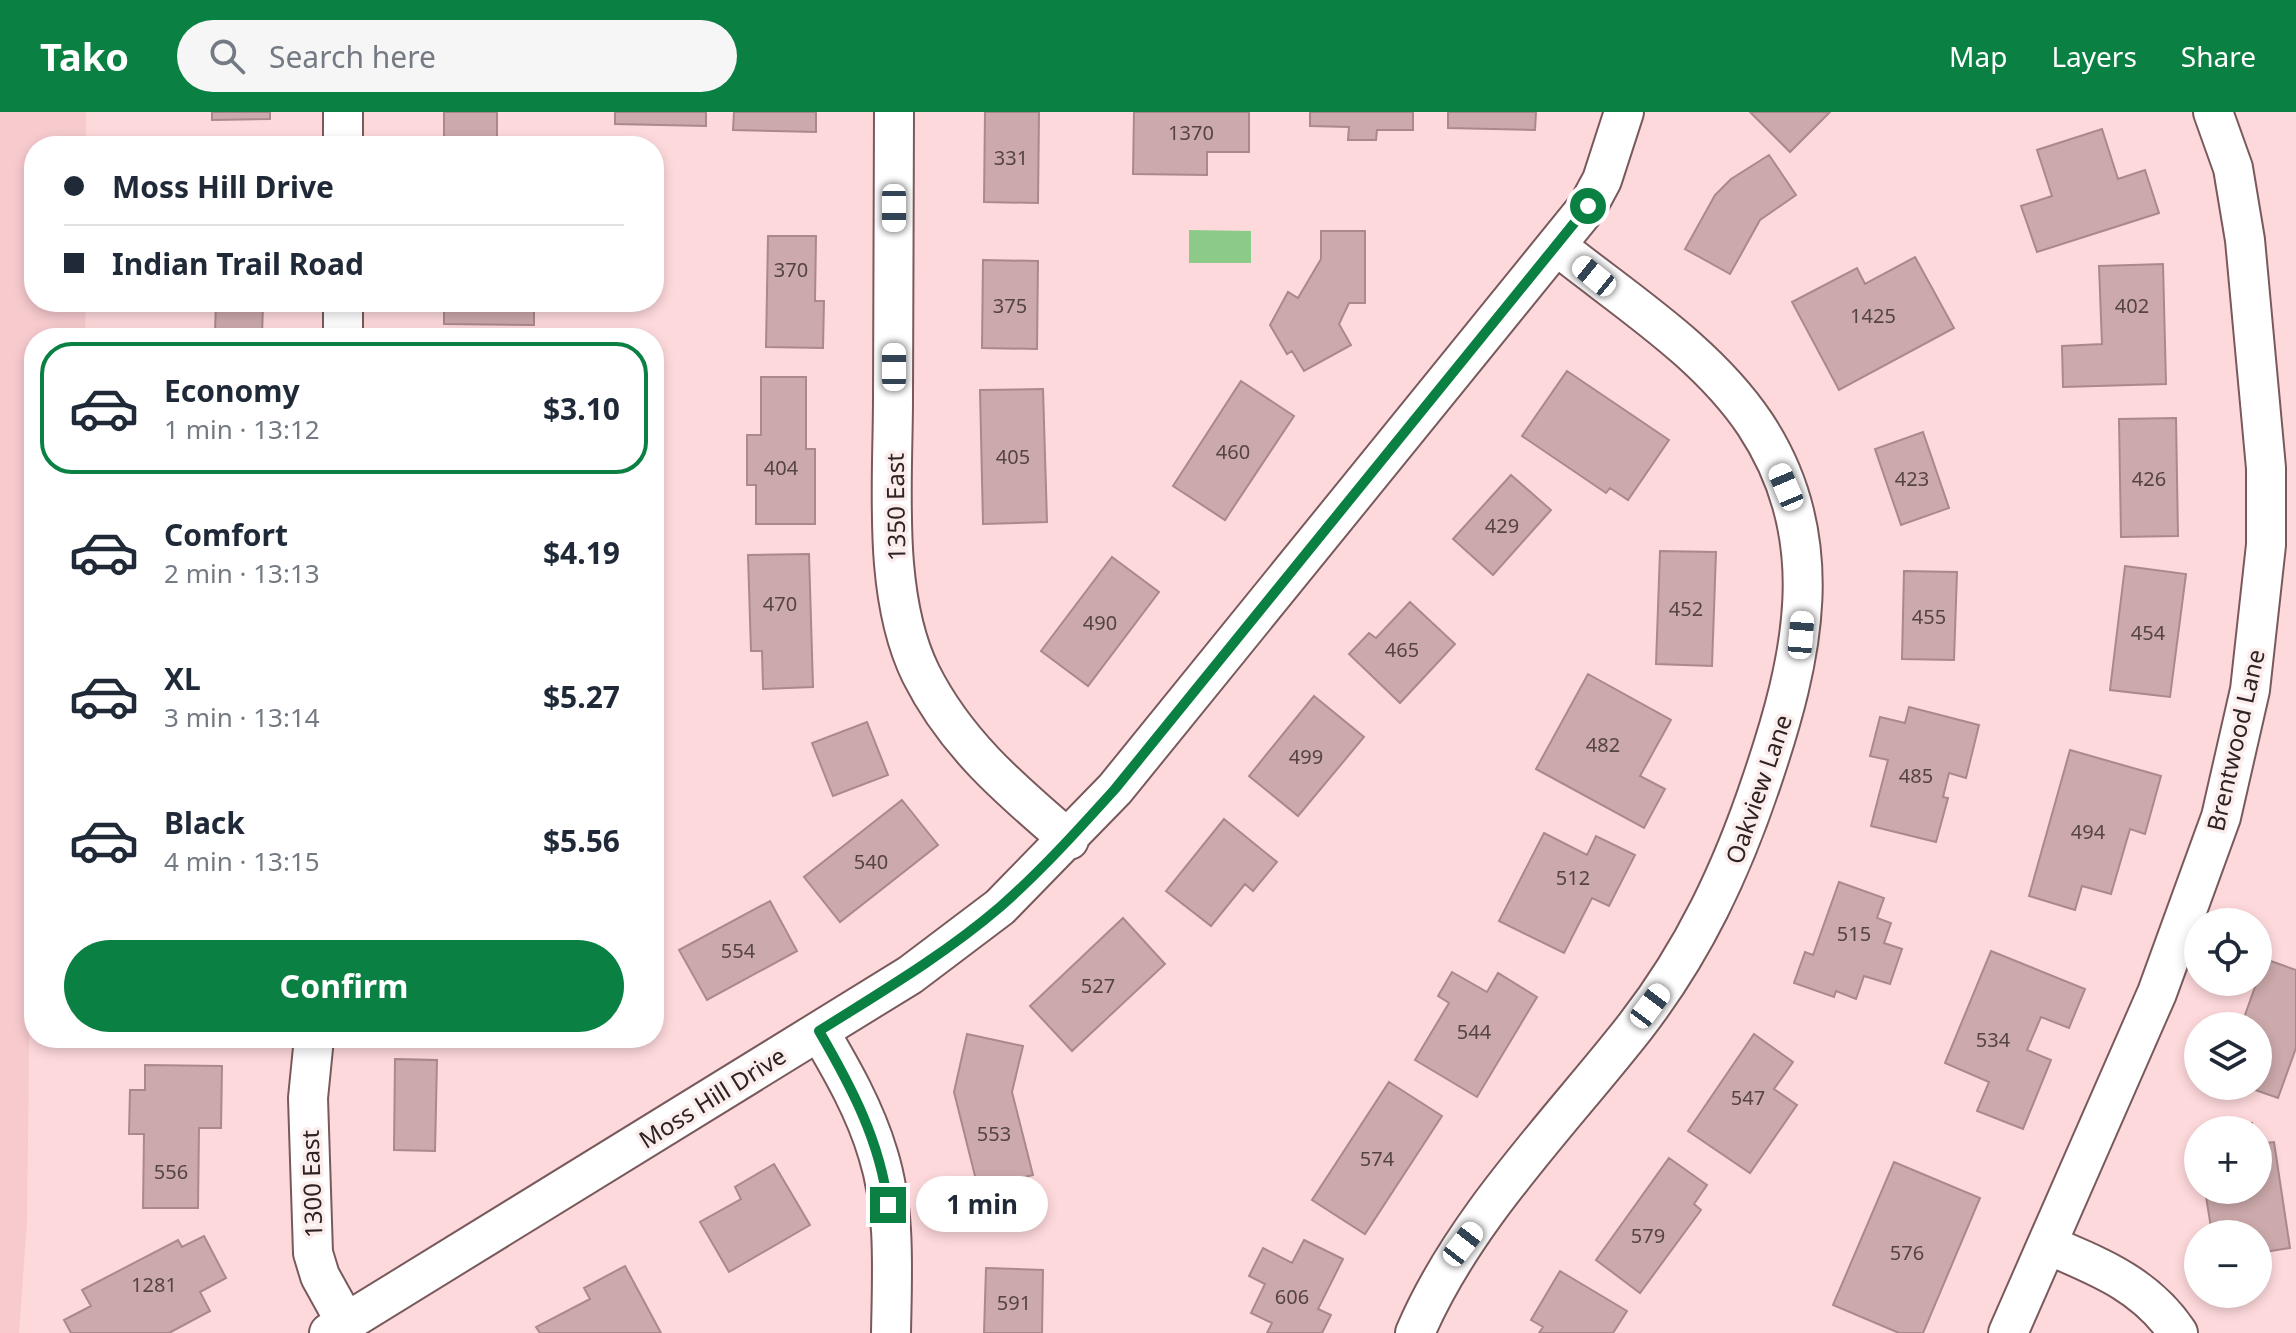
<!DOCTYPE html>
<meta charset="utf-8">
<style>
:root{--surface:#fff;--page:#f6f6f7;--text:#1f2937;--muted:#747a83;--line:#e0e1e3;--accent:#0b8043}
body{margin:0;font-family:"Noto Sans",sans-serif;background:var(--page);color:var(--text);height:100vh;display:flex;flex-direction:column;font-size:30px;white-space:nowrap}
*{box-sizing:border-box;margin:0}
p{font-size:26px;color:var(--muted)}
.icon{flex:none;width:44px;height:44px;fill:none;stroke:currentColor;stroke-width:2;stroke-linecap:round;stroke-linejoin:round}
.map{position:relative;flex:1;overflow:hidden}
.side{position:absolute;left:24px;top:216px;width:640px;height:720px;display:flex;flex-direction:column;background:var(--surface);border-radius:32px;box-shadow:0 4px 12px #0003}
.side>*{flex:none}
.guide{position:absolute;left:24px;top:24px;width:640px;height:176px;border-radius:32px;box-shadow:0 4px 12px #0003;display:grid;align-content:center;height:176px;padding:0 40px;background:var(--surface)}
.buttons{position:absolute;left:2184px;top:796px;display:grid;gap:16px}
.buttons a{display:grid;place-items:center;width:88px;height:88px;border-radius:50%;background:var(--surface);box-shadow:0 4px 12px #0003;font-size:40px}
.end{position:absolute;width:36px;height:36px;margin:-18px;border:10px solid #0b8043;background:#fff;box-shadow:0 0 0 4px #fff}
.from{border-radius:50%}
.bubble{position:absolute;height:56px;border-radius:28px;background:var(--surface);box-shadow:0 4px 12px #0003;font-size:26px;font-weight:700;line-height:56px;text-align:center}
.car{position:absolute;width:24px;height:48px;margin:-24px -12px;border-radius:10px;box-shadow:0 0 6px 2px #0007;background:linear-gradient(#fff 24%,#345 0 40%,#fff 0 76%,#345 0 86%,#fff 0)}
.guide b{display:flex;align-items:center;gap:28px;height:76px;font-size:30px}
.guide b+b{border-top:2px solid var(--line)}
.guide i{width:20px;height:20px;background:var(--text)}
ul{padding:14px 0 0;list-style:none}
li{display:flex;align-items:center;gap:24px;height:132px;margin:0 16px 12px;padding:0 24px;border:4px solid transparent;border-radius:32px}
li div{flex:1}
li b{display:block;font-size:30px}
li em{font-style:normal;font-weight:700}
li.active{border-color:var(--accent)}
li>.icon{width:72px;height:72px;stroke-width:1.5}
.cta{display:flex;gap:16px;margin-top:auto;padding:16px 40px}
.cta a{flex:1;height:92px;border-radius:48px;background:var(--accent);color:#fff;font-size:32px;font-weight:700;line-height:92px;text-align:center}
header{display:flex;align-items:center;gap:48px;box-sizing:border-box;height:112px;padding:0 40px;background:var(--accent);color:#fff}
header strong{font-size:38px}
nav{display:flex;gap:44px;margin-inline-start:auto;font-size:28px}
.search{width:560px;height:72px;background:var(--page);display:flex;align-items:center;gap:20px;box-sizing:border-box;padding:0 28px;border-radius:44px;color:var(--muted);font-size:30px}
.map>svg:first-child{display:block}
.built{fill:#f7cace}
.water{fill:#8bca89}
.building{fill:#cca9ab;stroke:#aa888b;stroke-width:2}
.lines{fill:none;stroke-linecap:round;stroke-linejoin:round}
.street-casing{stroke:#795a5c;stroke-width:42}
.street{stroke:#fff;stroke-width:38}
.route{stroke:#0b8043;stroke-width:10}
.labels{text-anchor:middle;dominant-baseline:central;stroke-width:7;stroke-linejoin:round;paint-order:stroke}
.number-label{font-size:20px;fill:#564445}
.street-label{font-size:24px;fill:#2f2223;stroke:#fceded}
</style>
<header>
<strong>Tako</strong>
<div class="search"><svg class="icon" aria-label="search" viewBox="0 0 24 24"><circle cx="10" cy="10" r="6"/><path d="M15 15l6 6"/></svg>Search here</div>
<nav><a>Map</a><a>Layers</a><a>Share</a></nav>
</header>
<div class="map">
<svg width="2296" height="1221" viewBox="0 0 2296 1221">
<rect width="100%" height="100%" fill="#fed9dc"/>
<path class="built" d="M0,0h86v34h-52v156h52l-1,36h-51v558l-3,1 -4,325 -8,111h-19z"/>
<path class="water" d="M1189,118l62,1v32h-62z"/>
<path class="building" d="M212,0h58v7l-58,1z
M444,0h53v34h-53z
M615,0h91v14l-91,-2z
M734,0h82v20l-83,-2z
M985,0h54l-1,91 -54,-1z
M1134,0h115v40h-42v23l-74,-1z
M1310,0h103v18h-36l-1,10h-28l1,-13 -39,-1z
M1448,0h88l-1,18 -87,-2z
M1750,0h80l-40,40z
M2102,17l16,50 27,-9 14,43 -122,39 -16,-46 31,-10 -15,-46z
M1769,43l27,40 -36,25 -30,54 -45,-25 30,-54 16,-16z
M1321,119h44v72h-16l-10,21 12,21 -47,26 -12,-20 -5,3 -17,-29 18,-33 10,6 23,-39z
M768,124h48l-1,65h9l-1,47 -57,-1z
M1915,145l39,71 -115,62 -47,-88 65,-34 8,16z
M983,148l55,1 -1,88 -55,-1z
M2163,152l3,120 -103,3 -1,-41 40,-2 -3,-78z
M216,190h47l-1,36h-82v-7h35z
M444,190h90v23l-90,-1z
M1567,259l102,69 -41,60 -18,-12 -4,5 -84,-57z
M761,265h45v72h9v75h-59v-39h-9v-50h14z
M1241,269l53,35 -69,104 -52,-34z
M1043,277l4,133 -64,2 -3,-134z
M2176,306l2,118 -57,1 -2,-118z
M1923,320l26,76 -48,17 -26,-76z
M1511,363l40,35 -58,65 -40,-36z
M1660,439l56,1 -4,114 -56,-2z
M809,442l4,133 -50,2 -1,-38h-11l-3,-96z
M1112,445l47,35 -71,94 -47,-35z
M2125,454l61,8 -16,123 -60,-7z
M1904,459l53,1 -3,88 -52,-1z
M1410,490l45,42 -55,59 -51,-49 20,-21 7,5z
M1588,562l83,46 -31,56 25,13 -21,39 -108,-59z
M1314,584l50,41 -66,79 -49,-40z
M1909,595l70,18 -13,53 -17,-5 -6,24 5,1 -12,44 -65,-16 17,-66 -18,-4 10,-39 25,6z
M867,610l21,53 -55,21 -21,-53z
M2070,638l91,26 -16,58 -15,-5 -19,65 -29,-8 -7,24 -46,-14z
M902,688l36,45 -98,77 -36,-45z
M1224,707l53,43 -24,29 -8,-7 -34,42 -45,-35z
M1544,721l43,22 9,-19 39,19 -26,51 -17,-8 -28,55 -65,-32z
M1839,770l45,16 -7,20 14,5 -7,20 18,6 -12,35 -26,-8 -8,23 -20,-8 -2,6 -40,-14 11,-31 8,3z
M770,789l27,50 -90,49 -28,-50z
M1123,806l42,46 -93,87 -42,-45z
M1991,839l94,38 -16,39 -28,-11 -14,33 24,10 -28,69 -46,-18 12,-29 -44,-19z
M2265,847l31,11v78l-18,50 -34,-12h14v-60h-17z
M1452,860l35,20 11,-19 39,24 -60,100 -62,-37 34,-57 -11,-7z
M967,922l56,12 -11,46 21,83 -55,13 -24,-96z
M1754,922l39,28 -19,27 23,16 -47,68 -62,-42z
M395,947l42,1 -2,91 -41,-1z
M145,953l77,1 -1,62h-22l-1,80h-55l1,-74h-15l1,-44h15z
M1389,970l53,34 -77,118 -53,-34z
M2252,1011l1,7h-29v-2z
M2274,1030l16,106 -32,5v-19h-46l-7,-44h53v-46z
M1669,1046l38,27 -13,19 7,6 -61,83 -44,-33z
M1894,1050l86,36 -57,135h-24l-66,-28z
M774,1052l36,61 -81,47 -29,-50 41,-23 -6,-12z
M204,1124l22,42 -26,14 10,19 -41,22h-98l-7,-13 27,-14 -9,-16 96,-50 4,7z
M1304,1128l39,19 -25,50 13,6 -9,18h-55l5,-10 -21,-10 14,-29 -16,-8 14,-28 29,15z
M625,1154l36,67h-121l-4,-6 54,-28 -6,-11z
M986,1156l57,2 -1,63h-58z
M1560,1159l67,40 -14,22h-74l4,-6 -12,-7z"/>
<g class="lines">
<g class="street-casing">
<path id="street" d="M343,0v34
M894,0c0,95 0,190 -1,286 0,85 -11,197 28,276 35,70 90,116 148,166
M343,190v36
M819,919c23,39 46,79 59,123 18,57 14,120 13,179
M314,926l-6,60 5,155 7,23 26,47
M2048,1133c52,22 98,40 130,88
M329,1221l581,-358 90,-68 115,-118 473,-583 14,-26 22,-68
M1415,1221c48,-113 144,-209 220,-306 59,-76 97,-157 127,-247 41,-121 69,-242 -7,-356 -49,-73 -131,-124 -198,-178
M2008,1221l149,-340 64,-176 29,-127 16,-145v-77l-21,-228 -12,-72 -20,-56"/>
</g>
<use href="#street" class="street"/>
</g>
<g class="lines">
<path class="route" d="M888,1093c-8,-64 -37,-119 -69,-174 62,-39 125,-76 181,-124 41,-36 78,-77 115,-118l473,-583"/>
</g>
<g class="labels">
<g class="number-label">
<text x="1191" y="20">1370</text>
<text x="1011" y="45">331</text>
<text x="791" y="157">370</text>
<text x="1010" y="193">375</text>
<text x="2132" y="193">402</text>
<text x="1873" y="203">1425</text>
<text x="1233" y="339">460</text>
<text x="1013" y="344">405</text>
<text x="781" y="355">404</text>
<text x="1912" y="366">423</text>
<text x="2149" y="366">426</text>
<text x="1502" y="413">429</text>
<text x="780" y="491">470</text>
<text x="1686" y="496">452</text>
<text x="1929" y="504">455</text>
<text x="1100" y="510">490</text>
<text x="2148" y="520">454</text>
<text x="1402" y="537">465</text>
<text x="1603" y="632">482</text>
<text x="1306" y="644">499</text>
<text x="1916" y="663">485</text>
<text x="2088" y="719">494</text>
<text x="871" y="749">540</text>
<text x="1573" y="765">512</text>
<text x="1854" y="821">515</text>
<text x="738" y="838">554</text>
<text x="1098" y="873">527</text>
<text x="1474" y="919">544</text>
<text x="1993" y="927">534</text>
<text x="1748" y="985">547</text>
<text x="994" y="1021">553</text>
<text x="1377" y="1046">574</text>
<text x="171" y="1059">556</text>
<text x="1648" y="1123">579</text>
<text x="1907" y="1140">576</text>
<text x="154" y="1172">1281</text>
<text x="1292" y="1184">606</text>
<text x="1014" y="1190">591</text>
</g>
<g class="street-label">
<text transform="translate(895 395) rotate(-91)">1350 East</text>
<text transform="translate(2235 628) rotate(-77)">Brentwood Lane</text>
<text transform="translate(1758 677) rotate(-71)">Oakview Lane</text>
<text transform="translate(712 985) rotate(-32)">Moss Hill Drive</text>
<text transform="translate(311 1072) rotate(-92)">1300 East</text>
</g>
</g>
</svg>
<div class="buttons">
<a><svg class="icon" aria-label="locate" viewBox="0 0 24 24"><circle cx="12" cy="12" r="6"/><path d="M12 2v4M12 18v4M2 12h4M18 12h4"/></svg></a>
<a><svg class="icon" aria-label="layers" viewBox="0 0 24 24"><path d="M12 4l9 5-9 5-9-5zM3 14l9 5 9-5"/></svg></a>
<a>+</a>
<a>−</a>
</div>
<i class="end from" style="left:1588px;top:94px"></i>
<i class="end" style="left:888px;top:1093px"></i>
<div class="bubble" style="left:916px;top:1064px;width:132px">1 min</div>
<i class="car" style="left:894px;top:96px;rotate:180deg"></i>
<i class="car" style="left:1594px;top:164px;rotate:309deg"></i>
<i class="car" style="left:894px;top:255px;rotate:0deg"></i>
<i class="car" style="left:1786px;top:375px;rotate:337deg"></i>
<i class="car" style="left:1801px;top:523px;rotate:5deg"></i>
<i class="car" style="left:1650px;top:894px;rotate:37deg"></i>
<i class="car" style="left:1463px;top:1132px;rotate:38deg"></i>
<div class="guide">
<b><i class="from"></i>Moss Hill Drive</b>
<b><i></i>Indian Trail Road</b>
</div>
<section class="side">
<ul>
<li class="active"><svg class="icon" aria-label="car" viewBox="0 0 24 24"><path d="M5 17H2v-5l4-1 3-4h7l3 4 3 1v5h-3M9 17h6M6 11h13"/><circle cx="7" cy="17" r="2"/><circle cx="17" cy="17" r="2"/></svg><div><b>Economy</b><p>1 min · 13:12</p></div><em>$3.10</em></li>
<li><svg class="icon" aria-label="car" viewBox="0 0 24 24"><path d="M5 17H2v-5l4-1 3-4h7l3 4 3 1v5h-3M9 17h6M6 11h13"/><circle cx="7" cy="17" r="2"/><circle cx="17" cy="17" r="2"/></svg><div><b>Comfort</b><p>2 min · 13:13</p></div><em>$4.19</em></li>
<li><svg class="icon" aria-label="car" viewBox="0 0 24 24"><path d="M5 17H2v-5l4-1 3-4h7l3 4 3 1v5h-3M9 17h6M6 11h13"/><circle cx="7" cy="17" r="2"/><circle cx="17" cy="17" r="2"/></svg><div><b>XL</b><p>3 min · 13:14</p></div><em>$5.27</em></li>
<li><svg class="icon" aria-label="car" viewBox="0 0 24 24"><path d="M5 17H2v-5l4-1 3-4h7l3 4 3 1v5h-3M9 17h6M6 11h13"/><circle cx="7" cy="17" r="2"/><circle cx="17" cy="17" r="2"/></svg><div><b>Black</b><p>4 min · 13:15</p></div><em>$5.56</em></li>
</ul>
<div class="cta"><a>Confirm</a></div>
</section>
</div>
